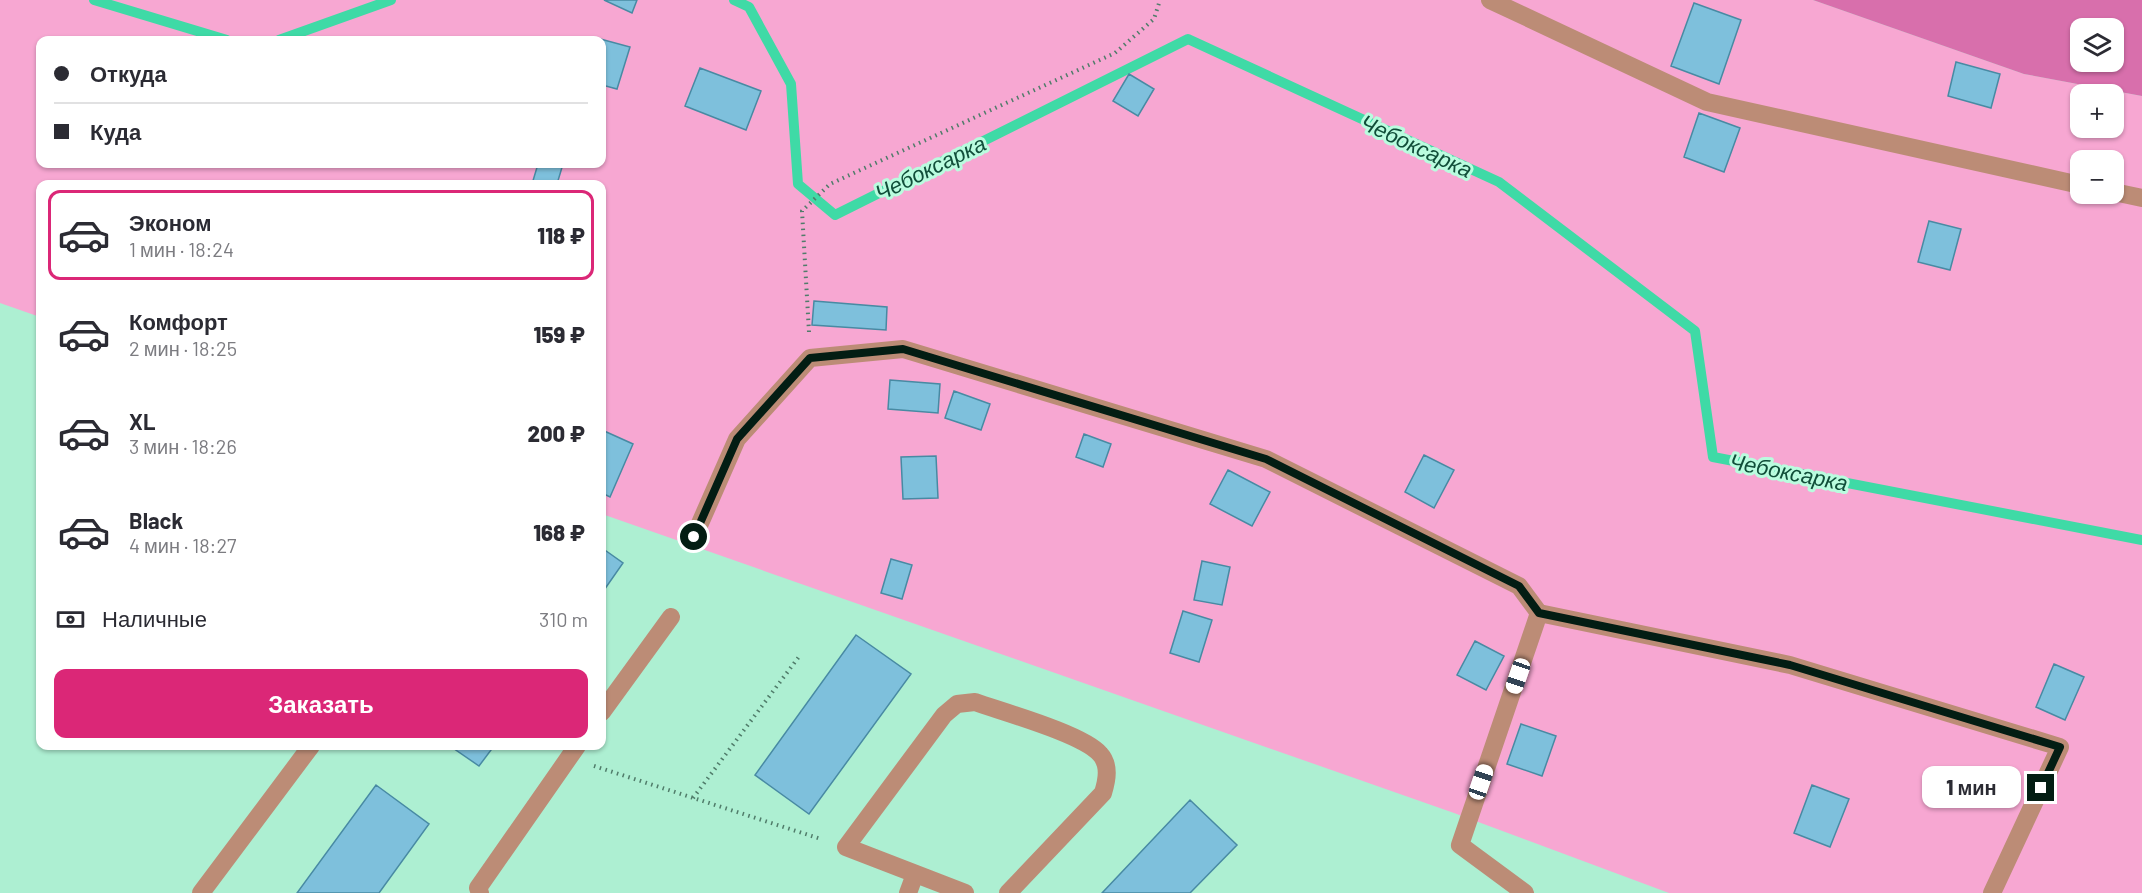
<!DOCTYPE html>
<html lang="ru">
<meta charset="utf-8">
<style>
:root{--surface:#fff;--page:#f7f7f7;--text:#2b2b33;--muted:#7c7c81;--line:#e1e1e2;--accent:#db2777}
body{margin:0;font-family:Barlow,sans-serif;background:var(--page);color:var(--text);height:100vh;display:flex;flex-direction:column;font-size:22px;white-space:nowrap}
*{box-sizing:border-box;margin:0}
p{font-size:20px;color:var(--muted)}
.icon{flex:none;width:33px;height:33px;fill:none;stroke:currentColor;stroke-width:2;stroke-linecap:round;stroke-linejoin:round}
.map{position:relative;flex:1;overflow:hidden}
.sheet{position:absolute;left:36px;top:180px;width:570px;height:570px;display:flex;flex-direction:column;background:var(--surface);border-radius:12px;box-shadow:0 2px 4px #0004}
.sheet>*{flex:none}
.guide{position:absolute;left:36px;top:36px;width:570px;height:132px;border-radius:12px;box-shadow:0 2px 4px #0004;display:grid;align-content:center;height:132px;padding:0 18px;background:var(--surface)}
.tools{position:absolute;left:2070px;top:18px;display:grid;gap:12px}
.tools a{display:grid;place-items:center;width:54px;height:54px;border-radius:12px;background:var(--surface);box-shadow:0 2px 4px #0004;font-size:30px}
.end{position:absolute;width:27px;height:27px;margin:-14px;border:8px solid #031d13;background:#fff;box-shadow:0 0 0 3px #fff}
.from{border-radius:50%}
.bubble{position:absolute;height:42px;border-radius:12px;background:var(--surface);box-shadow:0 2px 4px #0004;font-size:20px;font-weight:800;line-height:42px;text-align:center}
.car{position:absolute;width:18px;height:36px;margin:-18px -9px;border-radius:8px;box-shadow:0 0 4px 2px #0007;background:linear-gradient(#fff 24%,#345 0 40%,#fff 0 76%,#345 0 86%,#fff 0)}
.guide b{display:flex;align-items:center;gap:21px;height:57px;font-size:22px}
.guide b+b{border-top:2px solid var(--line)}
.guide i{width:15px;height:15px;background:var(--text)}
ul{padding:10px 0 0;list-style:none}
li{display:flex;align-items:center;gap:18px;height:90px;margin:0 12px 9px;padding:0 6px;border:3px solid transparent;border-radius:12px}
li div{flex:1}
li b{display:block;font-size:22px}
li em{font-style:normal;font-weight:800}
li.current{border-color:var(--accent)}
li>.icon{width:54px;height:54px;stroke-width:1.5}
.pay{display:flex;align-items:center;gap:15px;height:66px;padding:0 18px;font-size:22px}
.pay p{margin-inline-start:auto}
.button{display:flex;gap:12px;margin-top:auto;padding:12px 18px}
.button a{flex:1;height:69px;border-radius:12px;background:var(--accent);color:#fff;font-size:24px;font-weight:800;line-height:69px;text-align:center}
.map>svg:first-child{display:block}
.green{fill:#f7a7d2;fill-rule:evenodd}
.forest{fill:#d86fac;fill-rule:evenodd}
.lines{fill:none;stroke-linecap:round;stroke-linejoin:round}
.stream{stroke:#3fdaa6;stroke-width:10}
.building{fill:#7ec0dc;stroke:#488aa3;stroke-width:1.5}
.path{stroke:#507c6a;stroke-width:4;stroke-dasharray:1.5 4.5;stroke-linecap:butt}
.lane{stroke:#bc8c76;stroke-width:18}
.route{stroke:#031d13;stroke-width:8}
.labels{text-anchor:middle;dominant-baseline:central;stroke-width:6;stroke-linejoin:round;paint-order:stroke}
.water-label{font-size:22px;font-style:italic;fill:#104e39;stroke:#bafcdf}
</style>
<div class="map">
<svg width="2142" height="893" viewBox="0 0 2142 893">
<rect width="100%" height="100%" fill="#adefd2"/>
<path class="green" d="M0,0h1813l211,74 118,22v797h-473l-215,-80 -852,-299v-330h-562v133l-40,-14zM40,40h562v124h-562zM2080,94h34v34h-34zM2080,160h34v34h-34z"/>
<path class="forest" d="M1813,0h329v96l-118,-22zM2080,28h34v34h-34z"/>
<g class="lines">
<path class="stream" d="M94,0l133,40
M734,0l15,7 42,77 7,100 37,31 353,-176 311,143 196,149 18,126 429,83
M279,40l112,-40"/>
</g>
<path class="building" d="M604,0h33l-5,13z
M1694,3l47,17 -22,64 -48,-18z
M593,37l37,10 -13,42 -15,-4v-45h-10z
M1956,62l44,12 -9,34 -43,-12z
M700,68l61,23 -15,39 -61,-24z
M1129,74l25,15 -16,27 -25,-15z
M1699,113l41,15 -16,44 -40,-15z
M538,164h25l-6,20h-25z
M1929,221l32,8 -11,41 -32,-8z
M814,301l73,6 -1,23 -74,-5z
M890,380l50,4 -2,29 -50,-4z
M954,391l36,13 -9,26 -36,-12z
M602,430l31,14 -23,53 -8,-4z
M1084,434l27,10 -8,23 -27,-10z
M1424,455l30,15 -20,38 -29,-16z
M936,456l2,42 -35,1 -2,-42z
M1228,470l42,22 -18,34 -42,-22z
M602,548l21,15 -21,30z
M891,559l21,6 -10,34 -21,-6z
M1202,561l28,6 -8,38 -28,-5z
M1183,611l29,9 -13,42 -29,-9z
M856,635l55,39 -102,140 -54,-39z
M1475,641l29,15 -18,34 -29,-15z
M2054,664l30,13 -19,43 -29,-13z
M1521,724l35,12 -14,40 -35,-12z
M450,746h44l-15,20z
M376,785l53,39 -50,69h-82z
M1812,785l37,14 -19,48 -36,-14z
M1190,800l47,45 -47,48h-88z"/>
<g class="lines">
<path class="path" d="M809,332l-7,-121 28,-27 285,-131 39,-34 6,-19
M594,766l227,73
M693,798l108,-144"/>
<path class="lane" d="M1490,0l217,102 373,83
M2114,192l28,6
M694,537l43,-98 73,-81 93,-9 363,110 253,127 20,27 -79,232 65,48
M1539,613l251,52 270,82 -68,146
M602,712l69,-95
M201,893l110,-147
M480,893l-2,-5 99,-142
M908,893l7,-19
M965,893l-119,-46 98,-132 13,-11 18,-2c28,10 108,32 125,52 10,11 7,26 3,39l-95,100"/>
</g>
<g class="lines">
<path class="route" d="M694,537l43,-98 73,-81 93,-9 363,110 253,127 20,27 251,52 270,82 -19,41"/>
</g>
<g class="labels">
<g class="water-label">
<text transform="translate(1417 145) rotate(25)">Чебоксарка</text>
<text transform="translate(930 167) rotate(-26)">Чебоксарка</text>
<text transform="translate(1789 471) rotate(11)">Чебоксарка</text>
</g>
</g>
</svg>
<div class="tools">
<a><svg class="icon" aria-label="layers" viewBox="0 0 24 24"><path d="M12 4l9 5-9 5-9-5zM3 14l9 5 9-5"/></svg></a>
<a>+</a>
<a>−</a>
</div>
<i class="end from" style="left:694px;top:537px"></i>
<i class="end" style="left:2041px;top:788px"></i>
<div class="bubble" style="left:1922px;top:766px;width:99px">1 мин</div>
<i class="car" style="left:1518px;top:676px;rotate:199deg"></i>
<i class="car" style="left:1481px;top:782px;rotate:19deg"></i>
<div class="guide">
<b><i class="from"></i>Откуда</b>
<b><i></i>Куда</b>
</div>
<section class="sheet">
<ul>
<li class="current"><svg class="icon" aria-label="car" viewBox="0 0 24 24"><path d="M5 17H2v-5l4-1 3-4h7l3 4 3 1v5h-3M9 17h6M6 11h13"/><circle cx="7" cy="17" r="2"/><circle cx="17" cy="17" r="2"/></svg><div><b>Эконом</b><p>1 мин · 18:24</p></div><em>118 ₽</em></li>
<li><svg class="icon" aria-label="car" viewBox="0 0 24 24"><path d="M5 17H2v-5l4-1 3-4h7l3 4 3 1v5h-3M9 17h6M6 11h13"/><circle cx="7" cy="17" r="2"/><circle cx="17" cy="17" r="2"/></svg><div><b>Комфорт</b><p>2 мин · 18:25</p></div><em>159 ₽</em></li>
<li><svg class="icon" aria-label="car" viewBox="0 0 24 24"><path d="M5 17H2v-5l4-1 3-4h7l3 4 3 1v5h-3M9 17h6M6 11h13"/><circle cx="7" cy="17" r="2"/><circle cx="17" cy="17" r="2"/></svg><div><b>XL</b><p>3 мин · 18:26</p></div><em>200 ₽</em></li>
<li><svg class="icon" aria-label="car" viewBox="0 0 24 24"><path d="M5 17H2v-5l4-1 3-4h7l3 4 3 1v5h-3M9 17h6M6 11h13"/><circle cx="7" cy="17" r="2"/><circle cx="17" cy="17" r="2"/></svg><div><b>Black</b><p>4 мин · 18:27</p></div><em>168 ₽</em></li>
</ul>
<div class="pay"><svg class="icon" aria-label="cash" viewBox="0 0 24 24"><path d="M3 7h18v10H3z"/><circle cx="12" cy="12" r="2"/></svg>Наличные<p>310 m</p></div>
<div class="button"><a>Заказать</a></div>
</section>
</div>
